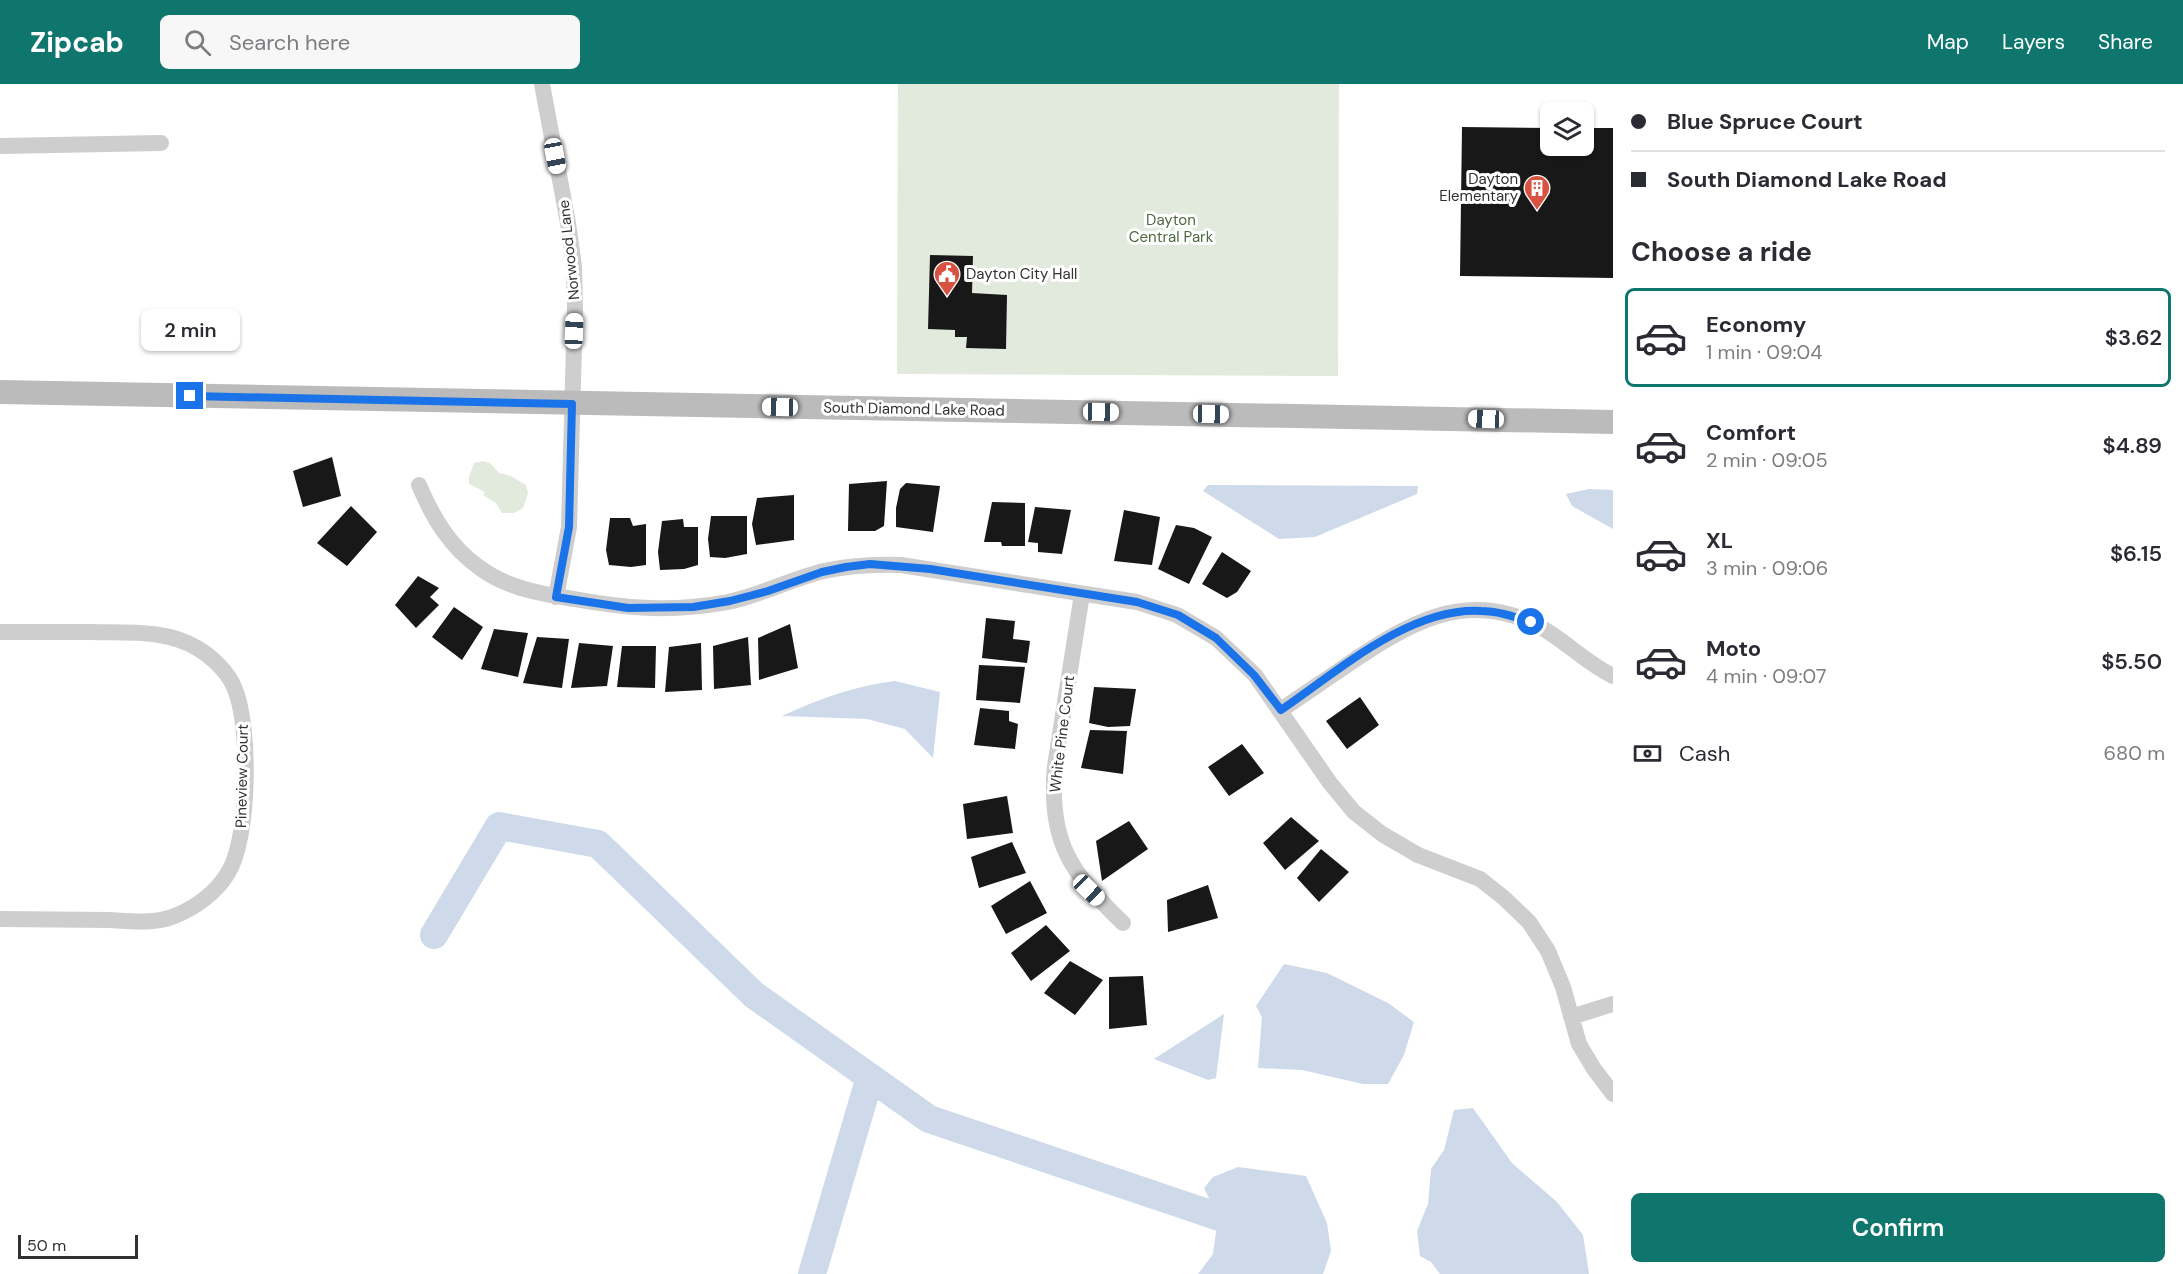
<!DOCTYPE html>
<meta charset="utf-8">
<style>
:root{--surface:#fff;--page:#f7f7f7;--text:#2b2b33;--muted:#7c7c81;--line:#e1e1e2;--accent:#0f766e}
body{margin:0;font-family:"DM Sans",sans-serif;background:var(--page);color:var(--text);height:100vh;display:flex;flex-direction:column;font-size:22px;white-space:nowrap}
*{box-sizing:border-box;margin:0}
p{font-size:20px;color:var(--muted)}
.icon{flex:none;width:33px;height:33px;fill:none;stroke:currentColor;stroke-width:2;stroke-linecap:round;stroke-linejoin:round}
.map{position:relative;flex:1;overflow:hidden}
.sheet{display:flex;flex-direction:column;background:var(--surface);width:570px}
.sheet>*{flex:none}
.banner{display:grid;align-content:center;height:132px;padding:0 18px;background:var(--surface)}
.buttons{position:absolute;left:1540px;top:18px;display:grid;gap:12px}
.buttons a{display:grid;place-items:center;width:54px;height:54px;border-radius:9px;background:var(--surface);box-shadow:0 2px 4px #0004;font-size:30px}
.scale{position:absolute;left:18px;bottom:15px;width:120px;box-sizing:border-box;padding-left:6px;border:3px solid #313131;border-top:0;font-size:16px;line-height:21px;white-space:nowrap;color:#313131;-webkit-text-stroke:4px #fff;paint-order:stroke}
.end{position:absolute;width:27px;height:27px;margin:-14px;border:8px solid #1a73e8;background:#fff;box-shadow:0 0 0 3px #fff}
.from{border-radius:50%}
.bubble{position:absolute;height:42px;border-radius:9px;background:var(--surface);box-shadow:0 2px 4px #0004;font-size:20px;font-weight:600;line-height:42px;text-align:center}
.car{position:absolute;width:18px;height:36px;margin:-18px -9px;border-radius:8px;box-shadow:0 0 4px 2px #0007;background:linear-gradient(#fff 24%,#345 0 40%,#fff 0 76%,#345 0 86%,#fff 0)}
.banner b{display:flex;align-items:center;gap:21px;height:57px;font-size:22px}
.banner b+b{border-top:2px solid var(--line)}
.banner i{width:15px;height:15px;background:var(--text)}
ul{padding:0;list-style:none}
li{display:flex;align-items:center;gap:18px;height:99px;margin:0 12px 9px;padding:0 6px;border:3px solid transparent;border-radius:9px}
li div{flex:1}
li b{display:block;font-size:22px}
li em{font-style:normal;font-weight:600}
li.current{border-color:var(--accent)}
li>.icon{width:54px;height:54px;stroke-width:1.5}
h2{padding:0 18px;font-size:27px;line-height:72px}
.pay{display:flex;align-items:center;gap:15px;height:66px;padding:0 18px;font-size:22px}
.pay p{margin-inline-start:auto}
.primary-button{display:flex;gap:12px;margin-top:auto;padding:12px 18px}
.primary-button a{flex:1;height:69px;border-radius:9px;background:var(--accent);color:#fff;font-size:24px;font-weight:600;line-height:69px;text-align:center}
header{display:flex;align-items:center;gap:36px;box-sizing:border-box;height:84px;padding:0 30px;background:var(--accent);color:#fff}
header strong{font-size:28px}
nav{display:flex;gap:33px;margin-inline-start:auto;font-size:21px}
.search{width:420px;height:54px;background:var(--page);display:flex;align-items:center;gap:15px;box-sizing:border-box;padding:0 21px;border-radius:9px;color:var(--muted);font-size:22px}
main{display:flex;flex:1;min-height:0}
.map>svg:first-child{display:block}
.green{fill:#e2e9dd}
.water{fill:#cedaea}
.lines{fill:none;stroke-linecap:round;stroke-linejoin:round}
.river{stroke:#cedaea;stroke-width:28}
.building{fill:#181818}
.street{stroke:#cecece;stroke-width:16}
.secondary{stroke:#bbb;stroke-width:24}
.route{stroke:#1a73e8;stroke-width:8}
.labels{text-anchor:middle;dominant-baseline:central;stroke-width:6;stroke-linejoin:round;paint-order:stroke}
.poi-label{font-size:15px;fill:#313131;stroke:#fff;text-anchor:end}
.park-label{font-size:15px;fill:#4d6a41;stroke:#fff}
.street-label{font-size:15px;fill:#313131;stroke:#fff}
</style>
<header>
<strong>Zipcab</strong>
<div class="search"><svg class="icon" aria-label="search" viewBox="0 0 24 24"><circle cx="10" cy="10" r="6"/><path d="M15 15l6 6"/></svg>Search here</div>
<nav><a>Map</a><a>Layers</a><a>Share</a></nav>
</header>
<main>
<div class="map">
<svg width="1613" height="1190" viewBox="0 0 1613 1190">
<rect width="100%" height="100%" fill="#fff"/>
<path class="green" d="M898,0h441l-1,292 -441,-2z
M483,377l7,2 9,10 12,3 15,9 2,8 -5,15 -9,5h-12l-6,-10 -13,-8 2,-3 -16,-8v-7l5,-14z"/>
<path class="water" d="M1208,401l210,1 -1,8 -102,43 -36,2 -76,-48z
M1589,405l24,1v39l-41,-23 -6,-12z
M895,597l45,11 -7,66 -28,-29 -38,-10 -85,-3c37,-17 72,-30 113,-35z
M1284,880l43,9 61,30 26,19 -10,33 -16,29h-25l-61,-14 -44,-2 4,-51 -6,-11z
M1224,930l-8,64 -8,2 -54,-21z
M1473,1024l39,55 45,39 26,33 6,39h-149l-9,-12 -11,-6 -3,-25 11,-27 3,-35 13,-19 10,-40z
M1238,1083l68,9 21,47 4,28 -8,23h-125l15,-20 5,-37 -14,-29 9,-11z"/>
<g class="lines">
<path class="river" d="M434,851l65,-109 99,18 156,151 175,124 323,109
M812,1190l58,-197"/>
</g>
<path class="building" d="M1462,43l89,1v18h33v-18h29v150l-153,-2z
M930,171l43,1 -1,37 35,2 -1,54 -40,-1 1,-11h-12v-7l-27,-1z
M332,373l9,39 -38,11 -10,-36z
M887,397l-3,45 -9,5h-27l1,-47z
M906,399l34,3 -7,46 -37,-5v-19l4,-19z
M794,411v45l-38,5 -4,-21 5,-26z
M992,418l33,1v43h-23l-1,-4h-17z
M351,422l26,26 -30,34 -30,-23z
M1035,423l36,3 -9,44 -24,-2v-9l-10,-1z
M1124,426l36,7 -8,48 -38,-4z
M711,432h36v38l-22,4 -15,-1 -2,-18z
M610,434h20l3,8 13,-2v41l-15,2 -22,-2 -3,-15z
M683,435l1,8h14v38l-14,4 -24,1 -2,-18 4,-31z
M1176,441l18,3 18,9 -23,47 -31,-15z
M1222,468l29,19 -14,21 -10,6 -25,-14z
M418,492l21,12 -9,9 9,8 -23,23 -21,-23z
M454,523l29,20 -21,33 -30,-23z
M986,534l29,3 -2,18 17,2 -3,22 -45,-5z
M790,540l8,44 -39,12 -1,-42z
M494,545l34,4 -10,44 -37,-8z
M537,553l32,2 -7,49 -39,-5z
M748,553l3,48 -37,4 -1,-43z
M579,559l34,3 -6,40 -36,2z
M701,559l1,47 -37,2 4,-45z
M622,562h34l-1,42 -38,-1z
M979,581l46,2 -5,36 -44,-3z
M1094,603l42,2 -6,37 -22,1 -19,-4z
M1360,613l19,28 -32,24 -21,-28z
M980,624l29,3v10l9,3 -3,25 -41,-4z
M1090,646l37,1 -4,43 -42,-6z
M1242,660l22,29 -35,23 -21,-29z
M1007,712l6,37 -46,6 -4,-35z
M1291,733l28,24 -34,29 -22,-27z
M1129,737l19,28 -46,32 -6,-40z
M1012,758l14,31 -47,15 -8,-31z
M1321,765l28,23 -30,30 -22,-24z
M1030,797l17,32 -41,21 -15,-28z
M1208,801l10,33 -50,14 -1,-32z
M1046,841l24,26 -39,30 -20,-28z
M1070,877l33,19 -28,35 -31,-22z
M1143,892l4,49 -38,4v-52z"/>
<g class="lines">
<path class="street" d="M542,0l26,139 6,43 1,43 -6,218 -13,70
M0,62l161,-3
M419,401c14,33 31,62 61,83 27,20 61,26 94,31 55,10 99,13 154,3 33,-7 63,-23 96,-31 26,-6 51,-7 77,-6l236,37 40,13 39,23 39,37 75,108 24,29 28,22 36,21 62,24 24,19 25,24 19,29 15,36 16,57 15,25 19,25
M1082,510l-27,172c-7,76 16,107 68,157
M0,548c30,0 60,0 91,0 35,1 74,-3 106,16 14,8 31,24 37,39 17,37 16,151 -6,186 -12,20 -34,36 -56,44 -19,7 -44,4 -63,3 -36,0 -73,-1 -109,-1
M1281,626c23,-16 46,-31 69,-47 57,-38 112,-73 183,-40 29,14 51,39 80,53
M1571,933l42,-13"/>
<path class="secondary" d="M0,308l1613,30"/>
</g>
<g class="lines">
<path class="route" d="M190,312l382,8 -3,123 -13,70 72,11 65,-1 37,-6 38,-10 54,-19 24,-5 24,-3 60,5 207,33 41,13 38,23 38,37 27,35c57,-39 129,-103 200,-99 17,0 34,6 50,11"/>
</g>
<defs>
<g id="building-pin" transform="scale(1.35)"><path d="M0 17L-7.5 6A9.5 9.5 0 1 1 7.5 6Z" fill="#d85242" stroke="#fff"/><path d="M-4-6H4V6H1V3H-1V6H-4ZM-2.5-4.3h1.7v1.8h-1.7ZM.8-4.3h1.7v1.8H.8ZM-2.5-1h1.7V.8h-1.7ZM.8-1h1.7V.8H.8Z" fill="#fff"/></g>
<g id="civic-pin" transform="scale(1.35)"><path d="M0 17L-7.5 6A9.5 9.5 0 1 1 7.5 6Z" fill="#d85242" stroke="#fff"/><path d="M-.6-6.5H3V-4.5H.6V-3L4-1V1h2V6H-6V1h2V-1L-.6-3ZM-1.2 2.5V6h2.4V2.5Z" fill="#fff"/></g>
</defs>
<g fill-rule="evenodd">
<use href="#building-pin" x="1537" y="104"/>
<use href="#civic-pin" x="947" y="190"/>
</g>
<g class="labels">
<g class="poi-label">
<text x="1518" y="95">Dayton<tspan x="1518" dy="17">Elementary</tspan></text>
<text x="966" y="190" text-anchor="start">Dayton City Hall</text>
</g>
<g class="park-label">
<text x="1171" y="136">Dayton<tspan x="1171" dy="17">Central Park</tspan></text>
</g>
<g class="street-label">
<text transform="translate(569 166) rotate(-96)">Norwood Lane</text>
<text transform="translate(914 325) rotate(1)">South Diamond Lake Road</text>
<text transform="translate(1062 650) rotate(-83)">White Pine Court</text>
<text transform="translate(242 692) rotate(-89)">Pineview Court</text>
</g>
</g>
</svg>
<div class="buttons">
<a><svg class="icon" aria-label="layers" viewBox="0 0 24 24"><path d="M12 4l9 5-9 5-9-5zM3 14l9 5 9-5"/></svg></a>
</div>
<div class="scale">50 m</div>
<i class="end from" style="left:1531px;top:538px"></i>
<i class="end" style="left:190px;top:312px"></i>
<div class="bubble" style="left:141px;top:225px;width:99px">2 min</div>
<i class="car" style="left:555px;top:72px;rotate:169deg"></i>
<i class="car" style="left:574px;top:247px;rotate:2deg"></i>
<i class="car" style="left:780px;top:323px;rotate:271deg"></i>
<i class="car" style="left:1101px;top:328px;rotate:91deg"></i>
<i class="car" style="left:1211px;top:330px;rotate:91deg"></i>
<i class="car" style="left:1486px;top:335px;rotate:272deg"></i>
<i class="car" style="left:1089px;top:806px;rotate:134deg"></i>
</div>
<section class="sheet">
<div class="banner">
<b><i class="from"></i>Blue Spruce Court</b>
<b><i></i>South Diamond Lake Road</b>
</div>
<h2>Choose a ride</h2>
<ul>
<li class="current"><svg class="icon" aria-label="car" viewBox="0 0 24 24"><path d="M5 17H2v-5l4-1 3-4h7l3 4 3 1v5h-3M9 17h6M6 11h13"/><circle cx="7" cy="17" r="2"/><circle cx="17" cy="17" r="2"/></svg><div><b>Economy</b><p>1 min · 09:04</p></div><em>$3.62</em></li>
<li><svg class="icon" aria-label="car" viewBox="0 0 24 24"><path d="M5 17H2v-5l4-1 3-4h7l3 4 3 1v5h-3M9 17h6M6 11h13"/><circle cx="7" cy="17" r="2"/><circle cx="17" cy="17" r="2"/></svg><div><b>Comfort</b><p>2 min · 09:05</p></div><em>$4.89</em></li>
<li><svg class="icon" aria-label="car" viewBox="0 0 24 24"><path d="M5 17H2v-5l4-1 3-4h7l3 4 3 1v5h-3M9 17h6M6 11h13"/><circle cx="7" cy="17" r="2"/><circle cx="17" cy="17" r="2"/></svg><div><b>XL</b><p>3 min · 09:06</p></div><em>$6.15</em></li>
<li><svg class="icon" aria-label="car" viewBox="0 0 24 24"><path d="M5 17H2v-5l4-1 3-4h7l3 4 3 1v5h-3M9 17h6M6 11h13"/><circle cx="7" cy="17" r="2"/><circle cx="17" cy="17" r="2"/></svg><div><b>Moto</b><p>4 min · 09:07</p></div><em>$5.50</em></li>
</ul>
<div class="pay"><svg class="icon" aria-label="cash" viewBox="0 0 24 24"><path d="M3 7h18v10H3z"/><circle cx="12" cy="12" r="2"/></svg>Cash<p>680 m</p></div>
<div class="primary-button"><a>Confirm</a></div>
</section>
</main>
